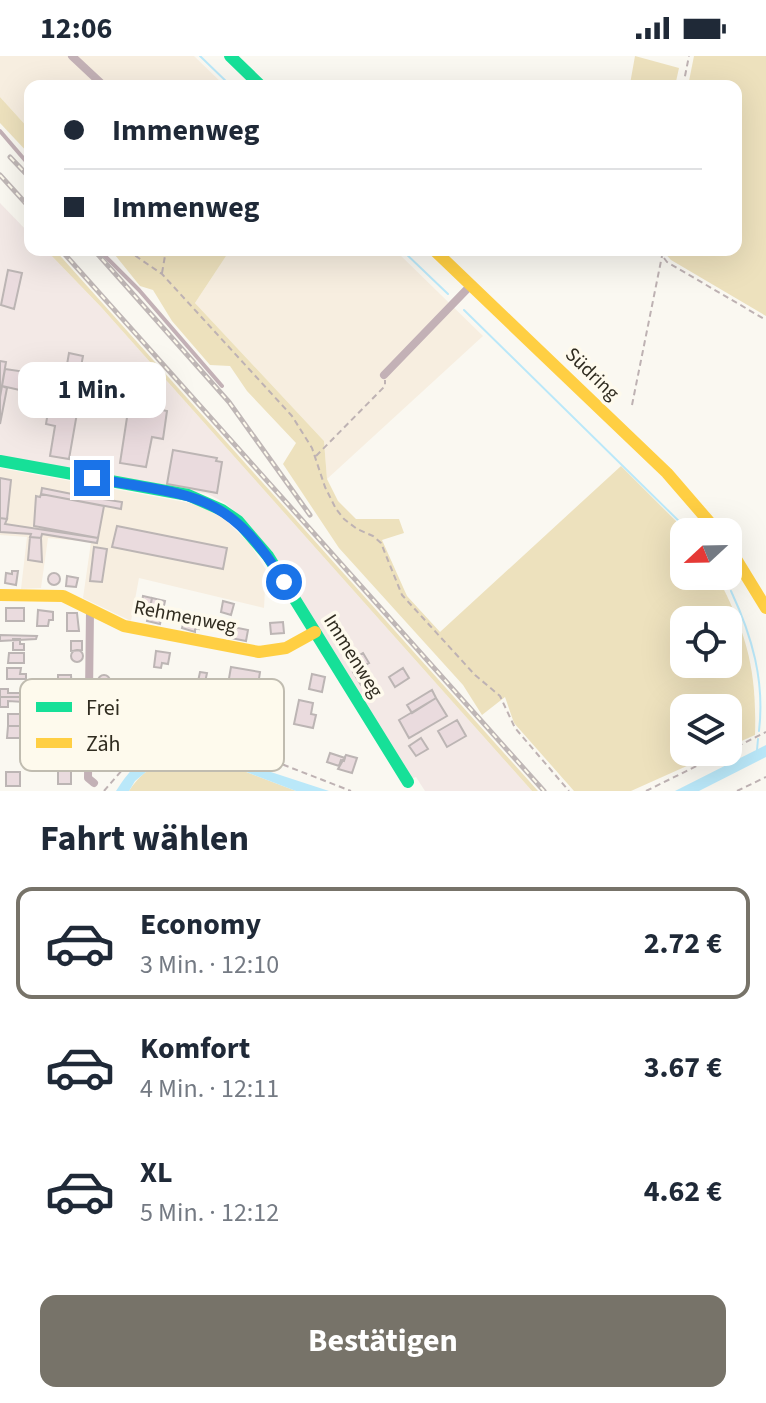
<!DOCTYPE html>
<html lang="de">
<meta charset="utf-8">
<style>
:root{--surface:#fff;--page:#f2f2f3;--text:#1f2937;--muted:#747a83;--line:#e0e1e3;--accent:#777369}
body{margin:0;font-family:"Source Sans 3",sans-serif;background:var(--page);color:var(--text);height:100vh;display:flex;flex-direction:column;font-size:30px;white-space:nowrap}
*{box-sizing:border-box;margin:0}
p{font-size:26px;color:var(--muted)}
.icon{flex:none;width:44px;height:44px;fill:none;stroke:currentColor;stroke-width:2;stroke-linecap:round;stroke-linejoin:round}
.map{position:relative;height:735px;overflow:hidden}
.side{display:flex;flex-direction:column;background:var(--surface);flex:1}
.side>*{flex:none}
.banner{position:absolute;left:24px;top:24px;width:718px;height:176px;border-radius:16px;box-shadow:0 8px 32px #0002;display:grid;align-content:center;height:176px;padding:0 40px;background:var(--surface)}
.needle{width:52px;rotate:248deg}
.fabs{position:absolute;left:670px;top:462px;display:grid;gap:16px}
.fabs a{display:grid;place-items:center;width:72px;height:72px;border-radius:16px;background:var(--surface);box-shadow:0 8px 32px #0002;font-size:40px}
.end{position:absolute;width:36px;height:36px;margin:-18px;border:10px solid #1a73e8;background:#fff;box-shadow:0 0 0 4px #fff}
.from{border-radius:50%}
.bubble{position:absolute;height:56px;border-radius:16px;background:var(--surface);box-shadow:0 8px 32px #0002;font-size:26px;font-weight:700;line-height:56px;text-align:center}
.banner b{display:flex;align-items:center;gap:28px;height:76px;font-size:30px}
.banner b+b{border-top:2px solid var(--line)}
.banner i{width:20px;height:20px;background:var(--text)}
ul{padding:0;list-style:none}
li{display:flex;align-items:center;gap:24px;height:112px;margin:0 16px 12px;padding:0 24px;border:4px solid transparent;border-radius:16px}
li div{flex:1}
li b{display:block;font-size:30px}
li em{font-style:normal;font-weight:700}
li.on{border-color:var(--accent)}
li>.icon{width:72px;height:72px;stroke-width:1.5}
h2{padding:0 40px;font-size:36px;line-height:96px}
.primary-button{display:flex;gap:16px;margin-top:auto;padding:16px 40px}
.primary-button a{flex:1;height:92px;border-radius:16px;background:var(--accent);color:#fff;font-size:32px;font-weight:700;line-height:92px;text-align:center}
.status{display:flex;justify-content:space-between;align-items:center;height:56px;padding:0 40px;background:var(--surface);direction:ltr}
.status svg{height:22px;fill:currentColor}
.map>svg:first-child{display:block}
.commercial{fill:#f3e9e6}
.industrial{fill:#f7eee0}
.green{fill:#ede1bd;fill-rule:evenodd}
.water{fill:#bae8f9}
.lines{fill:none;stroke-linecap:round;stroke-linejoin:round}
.stream{stroke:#bae8f9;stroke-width:2}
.building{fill:#eadbde;stroke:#bcb5b4;stroke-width:2}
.path{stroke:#beb2b3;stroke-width:2;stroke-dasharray:6 4;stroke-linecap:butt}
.lane{stroke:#c3b1b6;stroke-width:4}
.street{stroke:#c3b1b6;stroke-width:8}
.fast{stroke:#16e098;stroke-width:12}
.slow{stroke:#ffcf43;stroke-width:12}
.rail-casing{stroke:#bfb7b6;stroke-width:5}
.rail{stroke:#fefaed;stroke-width:2;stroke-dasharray:6;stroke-linecap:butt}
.route{stroke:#1a73e8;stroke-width:10}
.labels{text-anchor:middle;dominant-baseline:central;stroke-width:7;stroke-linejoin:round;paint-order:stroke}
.street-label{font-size:20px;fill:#302c20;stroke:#fefaed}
.key{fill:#fefaed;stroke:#c0bcb0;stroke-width:2}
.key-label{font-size:22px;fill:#302c20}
</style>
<div class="status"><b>12:06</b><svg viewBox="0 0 49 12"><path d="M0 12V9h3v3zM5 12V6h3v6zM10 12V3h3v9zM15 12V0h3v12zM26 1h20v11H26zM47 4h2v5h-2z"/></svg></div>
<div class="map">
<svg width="766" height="735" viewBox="0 0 766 735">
<rect width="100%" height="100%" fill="#faf8f1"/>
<path class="commercial" d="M0,147l30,31v16h16l55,57 431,484h-107l-9,-14 -5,2 -139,-223 -22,-31 -25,-22 -17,-9 -208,-38z"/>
<path class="industrial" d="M0,0h194l31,30h-195v44l-30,-33z
M230,194h165l88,86 -156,143 -3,-38 -129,-138z
M0,412l195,36 24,10 31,30 16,26 -2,38 -125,-30 -8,43 -48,-23 8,-56 -43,-4 -7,50 -20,1 6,-52 -27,-2z"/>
<path class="green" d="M635,0l44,12 -4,18 -45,-2z
M694,0h72v260l-95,-56 -9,-10h74v-164h-48z
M0,41l30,33v25l-30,-32z
M46,194h9l483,541h-6l-431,-484z
M111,194h119l-35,53 129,138 3,38 11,22 18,18h43l5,14 -22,7 25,56 33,36 181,-166 66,66h-3v44h33c30,57 40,95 38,159l-27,12v-39h-44v44h34l-87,39h-57l-60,-68 -9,-26 -23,18 -19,-30 -124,-137 -56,-84 13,-21 -49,-52 -17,-25 -20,-1 -38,-44 -19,-31 -13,-4zM684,564h44v44h-44z
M178,700l16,1 21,8 21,3 60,23h-167c12,-19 28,-28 49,-35z"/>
<path class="water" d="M182,687c20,1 39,5 55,18l92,30h-33l-60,-23 -21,-3 -21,-8 -16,-1 -26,11 -17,14 -6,10h-13c19,-29 31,-40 66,-48z
M766,689v12l-67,34h-24z"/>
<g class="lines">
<path class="stream" d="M200,0l31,30
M402,194l46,44
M464,254l226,222
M721,520l3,4
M731,535c21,45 34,90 28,140
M757,694l1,-11"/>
</g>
<path class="building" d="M8,214l14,3 -8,36 -13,-4z
M69,297l14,3 -3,16 4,1 -15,86 -19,-3 5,-30 -9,-2 8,-49 11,1z
M0,305l6,1 -6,35z
M5,313l21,3 -2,19 -22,-5z
M134,316l12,2 10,10 -4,24 15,3 -4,28 -11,-2 -6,30 -26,-4z
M2,330l5,2 -7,36v-27z
M173,394l44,8 -1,3 6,1 -5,31 -50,-9z
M0,422l11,2 -4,39 -7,-1z
M42,432l45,9v-4l10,2 -1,3 26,4 -1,7 -80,-15z
M41,438l63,12 -6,32 -64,-12 2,-30 4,1z
M0,462l7,1 -2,5 93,14 -1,5 -55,-9 -1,4 -11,-1 1,-3 -31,-2z
M117,470l110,22 -4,21 -111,-22z
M30,481l11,1 1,24 -14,-2z
M94,491l13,2 -5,33 -12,-1z
M12,515h6l-2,14 -11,-2 1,-10 6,1z
M48 523a6 6 0 1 1 12 0a6 6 0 1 1-12 0Z
M67,520l11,2 -2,9 -10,-1z
M143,540l9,2 -2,11 -9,-2z
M152,542l13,3 -5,23 -13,-3z
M223,545l11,3 -3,11 -10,-3z
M6,552h18v13h-18z
M38,554l15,2v8h-4l-1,6h-11z
M67,557h10l2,18h-12z
M185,561l15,7 -1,5 -4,-1v4l-13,-4z
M283,566l1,11 -13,1 -1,-11z
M228,570l20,4 -2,11 -20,-4z
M0,579l37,1 -1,3 -36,2z
M13,583h7v5h4v6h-11z
M71,585h11v9l-11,1z
M71 600a6 6 0 1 1 12 0a6 6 0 1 1-12 0Z
M156,595l14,2 -2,11 -6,-1 -1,5 -7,-1z
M9,597h15v10h-16z
M363,597l6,10 -8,4 -5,-10z
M365,609l7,14 -11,6 -8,-13z
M231,611l29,5 -4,26 -5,-1 -5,31 -25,-4z
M7,612h14l-1,6h6v5h-19z
M403,612l6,10 -14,9 -6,-10z
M200,616l7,1 -3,14 -7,-1z
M312,618l13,3 -3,15 -13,-3z
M58,619h13l1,17 -14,-1z
M98 625a6 6 0 1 1 12 0a6 6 0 1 1-12 0Z
M30,628l1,13h-31v-8h8v4h17l-1,-8z
M432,634l4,8 -24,15 -5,-8z
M0,641h24v5l-16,-1v6h-8z
M436,642l11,18 -38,22 -10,-18z
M299,644l14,3 -2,11 5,1 -3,13 -19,-4z
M8,658h18v12h-18z
M457,664l9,16 -19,11 -9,-16z
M8,670h18v12h-19z
M421,682l7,11 -12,7 -7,-10z
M330,697l15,5 -1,3 -3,-1 -2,6 -12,-4z
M346,699l11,3 -5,15 -14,-4z
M58,715h13v13h-13z
M6,716h14v14h-14z"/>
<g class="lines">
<path class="path" d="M683,30l6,-30
M26,79l4,4
M127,194l35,24 130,142 20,32 13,39 11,22 8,10 13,10 16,7 8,7 21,52 73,80 25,21 15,32 54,63
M658,194l9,12 99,58
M162,217l4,-23
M632,349l30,-149
M316,400l69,-70v-6
M728,695l38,-19
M104,735l37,-43 29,-13 33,-5 67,23 14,12 67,26
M646,735l79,-39
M737,735l29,-14"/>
<path class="lane" d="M0,75l30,35
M99,194l40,40 83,96"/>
<path class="street" d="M72,0l32,30
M384,319l87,-90
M90,555l-2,167 6,5"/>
<path class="fast" d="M230,0l31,30
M0,405l188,34 34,15 16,11 30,35 140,226"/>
<path class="slow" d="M434,194l233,223 51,59
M728,490l38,62
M0,539l63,1 61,30 135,26 27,-4 29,-16"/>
<g class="rail-casing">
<path id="rail" d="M10,101l20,21
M0,119l30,33
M61,194l483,541
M94,194l135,152 81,113"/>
</g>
<use href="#rail" class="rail"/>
</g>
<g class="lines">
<path class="route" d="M92,422c98,18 135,11 192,104"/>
</g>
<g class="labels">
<g class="street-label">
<text transform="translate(592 318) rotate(44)">Südring</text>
<text transform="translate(185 561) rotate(11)">Rehmenweg</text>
<text transform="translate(353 600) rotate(58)">Immenweg</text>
</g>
</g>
<rect x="20" y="623" width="264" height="92" rx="12" class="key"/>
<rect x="36" y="646" width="36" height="10" fill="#16e098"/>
<rect x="36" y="682" width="36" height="10" fill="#ffcf43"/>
<g class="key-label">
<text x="86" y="659">Frei</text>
<text x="86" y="695">Zäh</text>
</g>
</svg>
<div class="fabs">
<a><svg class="needle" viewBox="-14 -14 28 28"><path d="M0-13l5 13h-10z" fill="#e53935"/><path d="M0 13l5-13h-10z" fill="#747a83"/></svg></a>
<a><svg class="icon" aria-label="locate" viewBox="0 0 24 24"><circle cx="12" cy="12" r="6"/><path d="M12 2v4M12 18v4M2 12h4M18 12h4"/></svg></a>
<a><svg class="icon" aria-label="layers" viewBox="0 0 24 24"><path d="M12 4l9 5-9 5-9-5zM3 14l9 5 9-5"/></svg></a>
</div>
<i class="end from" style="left:284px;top:526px"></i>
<i class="end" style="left:92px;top:422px"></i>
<div class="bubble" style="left:18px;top:306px;width:148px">1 Min.</div>
<div class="banner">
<b><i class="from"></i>Immenweg</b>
<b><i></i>Immenweg</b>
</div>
</div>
<section class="side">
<h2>Fahrt wählen</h2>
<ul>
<li class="on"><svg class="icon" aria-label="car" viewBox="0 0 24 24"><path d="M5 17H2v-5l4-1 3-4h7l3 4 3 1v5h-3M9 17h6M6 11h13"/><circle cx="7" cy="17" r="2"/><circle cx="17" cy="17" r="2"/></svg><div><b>Economy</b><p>3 Min. · 12:10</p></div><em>2.72 €</em></li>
<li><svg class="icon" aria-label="car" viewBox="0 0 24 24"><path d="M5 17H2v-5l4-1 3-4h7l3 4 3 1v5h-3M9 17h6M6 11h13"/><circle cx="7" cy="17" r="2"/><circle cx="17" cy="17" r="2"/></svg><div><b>Komfort</b><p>4 Min. · 12:11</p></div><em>3.67 €</em></li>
<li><svg class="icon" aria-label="car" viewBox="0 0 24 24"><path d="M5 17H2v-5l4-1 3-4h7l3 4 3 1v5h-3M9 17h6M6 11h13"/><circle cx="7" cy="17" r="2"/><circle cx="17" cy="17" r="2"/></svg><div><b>XL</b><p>5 Min. · 12:12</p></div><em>4.62 €</em></li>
</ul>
<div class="primary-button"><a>Bestätigen</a></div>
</section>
